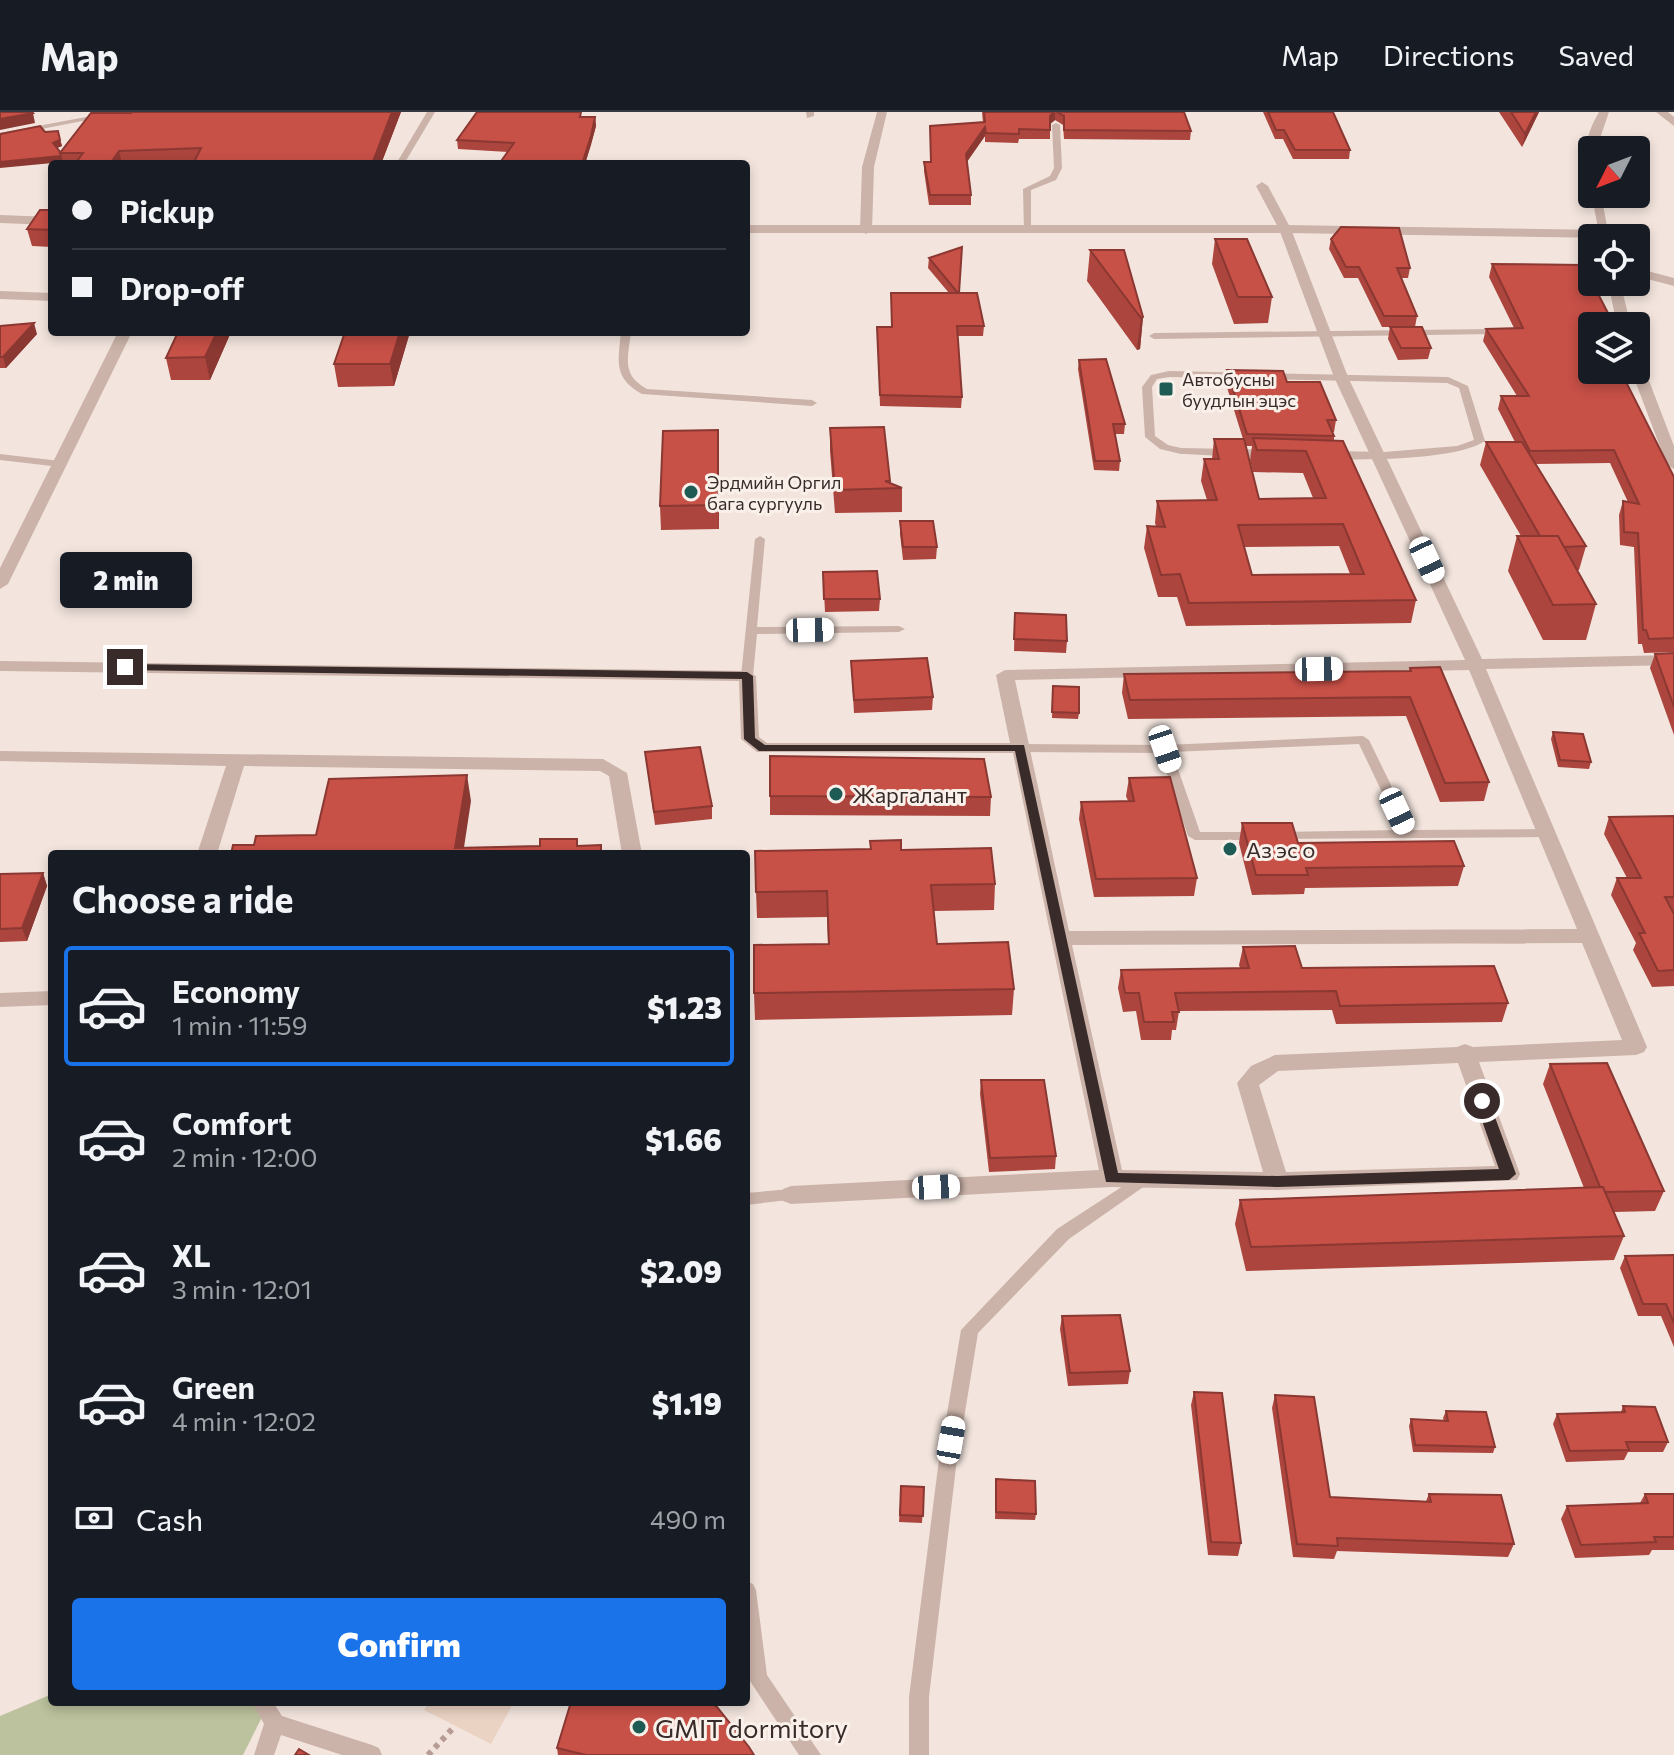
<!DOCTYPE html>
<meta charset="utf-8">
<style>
:root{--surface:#171b24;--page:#242831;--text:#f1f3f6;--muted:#9ea1a6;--line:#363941;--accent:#1a73e8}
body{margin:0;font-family:Commissioner,sans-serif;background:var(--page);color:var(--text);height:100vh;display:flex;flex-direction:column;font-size:30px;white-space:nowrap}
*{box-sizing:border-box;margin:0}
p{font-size:26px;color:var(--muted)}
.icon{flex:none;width:44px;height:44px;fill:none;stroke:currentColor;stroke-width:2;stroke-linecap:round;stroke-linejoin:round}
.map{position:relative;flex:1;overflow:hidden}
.side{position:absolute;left:48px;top:738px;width:702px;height:856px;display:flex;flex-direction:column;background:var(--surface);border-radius:8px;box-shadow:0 4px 12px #0003}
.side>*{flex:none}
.guide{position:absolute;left:48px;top:48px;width:702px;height:176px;border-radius:8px;box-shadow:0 4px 12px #0003;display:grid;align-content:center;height:176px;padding:0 24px;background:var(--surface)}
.needle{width:52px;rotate:228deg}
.buttons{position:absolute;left:1578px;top:24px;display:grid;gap:16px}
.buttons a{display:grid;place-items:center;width:72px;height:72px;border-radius:8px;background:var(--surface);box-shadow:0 4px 12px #0003;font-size:40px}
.end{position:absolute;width:36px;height:36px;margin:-18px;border:10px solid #382b29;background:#fff;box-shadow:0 0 0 4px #fff}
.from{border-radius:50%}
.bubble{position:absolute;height:56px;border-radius:8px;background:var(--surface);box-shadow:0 4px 12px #0003;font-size:26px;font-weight:800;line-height:56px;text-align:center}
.car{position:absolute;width:24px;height:48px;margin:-24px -12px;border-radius:10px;box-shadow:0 0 6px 2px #0007;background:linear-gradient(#fff 24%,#345 0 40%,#fff 0 76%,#345 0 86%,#fff 0)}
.guide b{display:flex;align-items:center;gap:28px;height:76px;font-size:30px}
.guide b+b{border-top:2px solid var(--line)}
.guide i{width:20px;height:20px;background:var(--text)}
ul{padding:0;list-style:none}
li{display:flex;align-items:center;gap:24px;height:120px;margin:0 16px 12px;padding:0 8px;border:4px solid transparent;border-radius:8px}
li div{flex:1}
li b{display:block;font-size:30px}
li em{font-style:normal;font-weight:800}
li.active{border-color:var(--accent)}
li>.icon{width:72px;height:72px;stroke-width:1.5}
h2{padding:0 24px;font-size:36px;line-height:96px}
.pay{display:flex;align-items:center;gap:20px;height:88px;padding:0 24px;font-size:30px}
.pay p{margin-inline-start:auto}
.primary-button{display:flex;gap:16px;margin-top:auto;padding:16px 24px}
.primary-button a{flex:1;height:92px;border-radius:8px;background:var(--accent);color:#fff;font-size:32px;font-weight:800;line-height:92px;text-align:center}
header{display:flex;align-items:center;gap:48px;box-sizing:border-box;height:112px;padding:0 40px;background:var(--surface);border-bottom:2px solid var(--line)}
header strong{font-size:38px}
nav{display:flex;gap:44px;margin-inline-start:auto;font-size:28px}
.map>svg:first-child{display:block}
.green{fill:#bcc29d}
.plaza{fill:#ebd3c4}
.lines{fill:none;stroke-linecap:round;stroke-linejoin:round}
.path{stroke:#b79c93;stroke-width:6;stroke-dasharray:5 5;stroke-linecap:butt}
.service{fill:#cbb3a9;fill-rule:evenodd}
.minor{fill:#cbb3a9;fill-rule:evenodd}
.tertiary{fill:#cbb3a9;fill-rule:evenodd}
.wall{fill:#ab453d;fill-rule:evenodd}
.shaded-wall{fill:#8b3832}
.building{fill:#c75047;stroke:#8b3832;stroke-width:2;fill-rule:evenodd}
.route{fill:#382b29}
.poi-dot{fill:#1e5b54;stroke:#faf0ea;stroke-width:3}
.labels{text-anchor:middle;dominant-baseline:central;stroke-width:6;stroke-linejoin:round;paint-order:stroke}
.far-poi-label{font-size:18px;fill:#382b29;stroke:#faf0ea;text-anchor:start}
.poi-label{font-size:22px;fill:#382b29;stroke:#faf0ea;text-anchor:start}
.near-poi-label{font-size:26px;fill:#382b29;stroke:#faf0ea;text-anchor:start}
</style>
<header>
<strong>Map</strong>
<nav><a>Map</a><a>Directions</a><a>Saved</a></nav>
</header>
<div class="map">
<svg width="1674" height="1643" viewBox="0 0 1674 1643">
<rect width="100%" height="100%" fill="#f3e5de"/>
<path class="green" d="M52,1582v8h201l9,15 -19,38h-243v-39z"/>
<path class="plaza" d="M429,1590h85l-23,42 -67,-34z"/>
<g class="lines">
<path class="path" d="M428,1643l27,-29"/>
<path class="service" d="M113,0h16l-129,25v-4z
M427,0h8l-31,52h-8z
M806,0h8v4l-7,2z
M1056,11l4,2 2,43 -6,12 -25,10v40l-7,2 -1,-43 27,-13 4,-8 -2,-43z
M1493,217l5,3 -2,2 -342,5 -5,-3 5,-3z
M621,220h10c-3,26 -10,43 16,57l165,11 5,3 -5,3 -170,-12c-29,-16 -24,-33 -21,-62z
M1169,259l279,6 20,9 17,55c-44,30 -243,15 -304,13l-21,-5 -15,-12 -3,-50 9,-12zM1169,265l278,6 12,5 15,52 -17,6 -73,6 -203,-4 -13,-3 -13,-9 -3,-49 5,-8z
M0,342l60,7 5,3 -5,3 -60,-7z
M760,424l5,3 -8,88 142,-1 6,3 -6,3 -142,2 -4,42 -2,3h-8l-2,-3 14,-137z
M1363,624l6,4 44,90 134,-1 7,4 -7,4 -273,2 -2,-3 2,-3 5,-1 121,-2 -41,-86 -187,8 28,80h58l7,4 -7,4h-63l-7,-4 -28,-83 -140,-1 -6,-4 6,-4 145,1z
M1143,1061l6,2 2,4 -2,4 -80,56 -91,94 -22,134 -27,230v58h-20v-58l29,-230 23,-137 96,-101z
M791,1077l6,2 2,4 -2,4 -51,6v-12z
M746,1469l7,3 3,6 11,85 54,80h-22l-51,-77 -2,-16z
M252,1590h21l9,14 90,29 7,3 3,7h-40l-61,-20 -7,20h-20l10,-31z"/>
<path class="minor" d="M877,0h10l-13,55 -2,63 -6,4 -6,-4 2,-63z
M1599,0h10l-13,38h-4v34l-6,-4c-4,-25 0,-46 13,-68z
M1656,0h12l6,5v9z
M1262,70l6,4 23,43 57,148 134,282 192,-4v10l-188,4 161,378 -3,5 -8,3 -157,7 41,112 -3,6 -240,10 -165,-3 -321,17 -8,-3 -3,-6 3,-6 8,-3 308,-16 -86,-417 -256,-1 -16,-13 -2,-58 -739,-10v-10l747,10 9,5 3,61 8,6h243l-14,-68 9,-5 460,-10 -131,-283 -55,-148 -23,-43zM1469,558l108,259 -508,2 -54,-251zM1582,831l40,97 -149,7 -8,-3 -8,3 -182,8 -24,11 -14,17 26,89 -141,-2 -50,-225zM1458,951l37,103 -209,6 -27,-87 19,-14z
M1591,79l10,3 8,43 -10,-3z
M1636,156l38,10v8l-38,-10z
M0,179l52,2v8l-52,-2z
M0,639l603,8 24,14 15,81h-20l-13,-78 -9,-5 -356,-5 -27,88h-20l29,-88 -226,-5z
M52,879v14l-52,2v-14z"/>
<path class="tertiary" d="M0,103l52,2v8l-52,-2z
M746,113h539l320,5 4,1 2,7 -326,-5h-539z
M1608,170h12l11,44h-14z
M118,220h14l-124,252 -8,5v-21z
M1636,249l7,4 31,81v23l-7,-4 -36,-95h5z"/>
</g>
<path class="wall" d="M132,0h269l-20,52h-318l-18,-32 13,-1 4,15 -5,2 3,5z
M982,0h202l7,19 -1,9 -126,-1 -1,-14 -8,-5 -5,4v15h-31l-1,4 -33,-1v-6l-18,26 4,33v10h-42l-5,-34v-9h6l53,-39z
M1263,0h70l17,38 -1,9h-56l-10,-20h-8z
M1499,0h40l-17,35z
M582,5h13l1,9 -11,38h-86l9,-12 -50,-3 -1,-9z
M52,83v52l-20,-1 -5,-17 22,-19z
M1215,127l57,58 -4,26 -34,1 -22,-60z
M1331,127l79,29 -2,10h-7l16,38 -2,11h-33l-24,-49h-14l-15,-29z
M1090,138l53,67 -3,32 -3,1 -50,-69z
M929,146l30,35 25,33 -1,10h-25l4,61 -1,11 -81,-2 -3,-79h15l57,-34 -21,-25z
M1492,152l117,51 -3,11h-14l82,151v175l-30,1 -2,-9h-4l-4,-97 -14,-2 -1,-30 4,-14 5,1 -18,-39 -75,1 51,82 -7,24h-2l19,34 -10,36h-43l-35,-69 9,-35h4l-41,-71 6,-23h29l-17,-33 3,-13h16l-34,-55 3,-12 28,-1 -25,-51z
M0,214l37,8 -31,34h-6z
M1390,215l41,21 -3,11 -30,1 -10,-21z
M231,220l-21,48h-39l-5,-22z
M345,220h65l-16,54 -56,1 -4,-23z
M1079,248l46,64 -1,10h-10l6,27 -1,10 -25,-1 -16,-101z
M1227,258l60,12 49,38 -2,12h-2l2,4v5l82,159 -5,23 -225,3 -9,-29h-19l-14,-49 3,-22h9l-1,-3 2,-22 50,-1 -6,-19 3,-22h8l2,-20h29l-18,-58zM1245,334h7l-2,14 3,12 50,1 10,25 -54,1zM1339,434l11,28 -98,1 -8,-28z
M884,315l6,56 12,5v24l-67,1 -5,-62v-23z
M719,341v76l-58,1 -1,-24z
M900,409l37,26 -1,12 -33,1 -3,-26z
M823,460l57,27 -1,12 -54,1z
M1015,501l52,28 -1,12 -52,-2z
M1674,541v82l-24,-67 5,-14z
M851,549l82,36 -1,13 -78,3z
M1410,556l79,114 -5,19 -44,1 -34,-86 -278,3 -6,-26 2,-19 285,-3z
M1053,574l26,27 -1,6 -26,-1z
M1553,620l38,30 -2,7 -31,-2 -7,-28z
M645,640l67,54v13l-57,6z
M1129,666l68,100 -3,18 -100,1 -15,-78 2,-17 47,-1 -2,-5z
M770,684l221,1 -1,19 -220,-1z
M1674,704v170l-22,1 -19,-37 3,-7 -25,-48 6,-17h10l-23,-44 5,-17z
M1242,711l56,20 166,23 -6,20 -153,2 -1,6 -52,1 -13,-52z
M870,729l31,9 94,34 -1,26 -60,1 3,33 77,45 -2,26 -257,5 -1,-27 74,-49 -1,-27 -70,1 -1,-26 114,-43z
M43,761l4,13 -20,55 -27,1v-68z
M1243,835l59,21 206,35 -6,19 -166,2 -4,-14 -153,1 -3,19h-4l-1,10h-30l-5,-29 -13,1 -5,-24 3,-18 119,-2 -1,-3z
M1550,952l114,127 -9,20 -41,1 10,24 -10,24 -368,11 -11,-47 5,-24 344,-12 -41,-104z
M981,968l75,76 -1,13 -66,3 -9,-78z
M1674,1143v92l-13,-31h-23l-18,-48 5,-12z
M1062,1204l68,55 -2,13 -60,2 -8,-57z
M1194,1280l47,151 -3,13 -30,-1 -17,-150z
M1275,1283l55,102 96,4 3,-7 85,50 -6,13 -171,-6 -3,8 -41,-2 -21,-149z
M1623,1294l45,36 -5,10h-35l-4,8 -58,2 -13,-38 4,-10 64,-2z
M1446,1299l49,36 -2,6 -80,-1 -4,-26 2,-7 33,2 -1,-3z
M901,1374l23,1 -2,36 -23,-1z
M996,1374l40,28 -1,6 -40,-1z
M1645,1382h29v56h-22l-3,5 -74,3 -14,-39 6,-13 73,-3z
M557,1636l197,7h-196z"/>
<path class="shaded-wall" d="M392,0h9l-20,52h-9z
M1055,0v8l-6,5 1,-9z
M1536,0h3l-17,35 3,-13z
M33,1l2,10 -35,7v-11z
M595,5l1,9 -5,19 -6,19h-3z
M985,15v9l-20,28 1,-10z
M60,28l2,6 -8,3 -1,-6z
M119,39l3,13h-12z
M61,44l2,6 -63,6v-6z
M1143,205l-3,32 -3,1 4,-32z
M34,211l3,11 -31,34 -3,-11z
M217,220h14l-21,48 -5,-23z
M400,220h10l-16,54 -4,-22z
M718,318l1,23v76l-1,-24z
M467,663l4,26 -8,53 -8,-6z
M43,761l4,13 -20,55 -5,-13z"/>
<path class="building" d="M0,0h32l1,1 -33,6z
M132,0h260l-20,52h-179l8,-16 -82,3 -9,13h-35l8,-11h-23l31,-40h40z
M477,0h104l-1,5h15l-4,19 -9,28h-62l-3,-2 -1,2h-17l15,-21 -57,-3z
M984,0h70l-4,4v14l-31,-1v5l-33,-1 -1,-6 -19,27 5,41h-41l-6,-33h7l-1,-36 55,-4z
M1057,0h127l7,19 -127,-1v-14z
M1268,0h65l17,38h-55l-11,-20h-8z
M1511,0h25l-11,22z
M40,14l5,6 13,-1 2,9 -7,3 8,10v3l-61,6v-28z
M52,83v35l-25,-1 13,-19h9l1,-12z
M1341,115l58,1 11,40h-13l20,48h-33l-25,-49h-13l-15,-28z
M1215,127h32l25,58h-34z
M962,135l-3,46h18l7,33h-27l5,71 -82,-2 -3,-68h15l-1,-34h67l-29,-35z
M1090,138h34l19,67 -2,1z
M1492,152l91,1 26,50 -18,-1 6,12h-5v44h28l54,107v161l-25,1 -3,-9h-3l-5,-97 -14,-1 -1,-31 16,3 -25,-54 -84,1 -29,-55h28l-43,-67 37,-1z
M34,211l-31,34h-3v-31z
M1390,215h32l9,21h-30z
M178,220h39l-12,25 -39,1z
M345,220h55l-10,32h-56z
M1106,247l19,65h-12l7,37h-25l-16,-101z
M1227,258l56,1 4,11h33l16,38h-9l7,16 -87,-2z
M884,315l6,54h-5l17,7 -67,2 -5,-62z
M718,318v75l-58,1 3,-75z
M1253,326l90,3 73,159 -227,3 -9,-29 -19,1 -14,-49 18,1 -8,-26 60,-1 -13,-41h15l-5,-20h30l15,60 67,-1 -20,-47 -49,-1zM1343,412l21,50 -112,1 -14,-50z
M1486,330h36l64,104 -22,1 -6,-11h-18z
M900,409h33l4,26h-34z
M1517,424h41l38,68 -43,1z
M877,459l3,28h-56l-1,-27z
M1015,501l51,2 1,26 -53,-2z
M1674,541v54l-19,-53z
M927,546l6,39 -79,3 -3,-39z
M1440,555l49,115 -44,1 -35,-86 -280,3 -6,-26 287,-3 -1,-3z
M1053,574l26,1v26l-27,-1z
M1553,620l30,2 8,28 -31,-2z
M700,635l12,59 -58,6 -9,-60z
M770,644l214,3 7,38 -221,-1z
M467,663l-12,73 85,-2v-7h37v7l24,-1v9h-370l2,-9h21l2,-9 60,-1 13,-56z
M1170,665l27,101 -101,1 -15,-77 53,-1 -5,-23z
M1674,704v81h-9l9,17v56l-16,1 -19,-38h6l-28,-55h24l-32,-61z
M1242,711h50l6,20 156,-2 10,25 -158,2 2,7h-52z
M901,728v10l90,-2 4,36 -64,1 6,59 71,-2 6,47 -260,4v-48l75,-1 -2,-53 -71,1 -1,-41 116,-2 -1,-8z
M43,761l-21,55 -22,1v-55z
M1295,834l7,22 192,-2 14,37 -168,3 -4,-15 -161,2 4,19h-7l2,10h-30l-5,-29h-14l-4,-23 128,-2 -6,-21z
M1607,951l57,128 -59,1 -2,-5h-3l-50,-123z
M981,968h63l12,76 -66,2z
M1603,1075l21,49 -373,11 -11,-47z
M1674,1143v68l-8,-19h-23l-18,-48z
M1120,1203l10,56 -60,2 -8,-57z
M1194,1280l28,1 19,150 -30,-1z
M1275,1283l39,2 16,100 101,5 -2,-8 72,1 13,49 -177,-6 1,8 -41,-2z
M1623,1294l32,1 13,35h-42l3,8 -59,1 -13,-37 68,-2z
M1446,1299l40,1 9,35 -80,-2 -4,-26 37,2z
M996,1367l39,2 1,33 -40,-2z
M901,1374l23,1 -1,29 -23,-1z
M1645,1382h29v43h-20l2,5 -75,3 -14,-39 81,-3z
M571,1590h138l8,5 32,40 5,8h-168l-29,-7z
M299,1637l10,6h-14z"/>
<path class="route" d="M125,552l622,8 6,4 2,62 10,7h259l94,428 159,3 222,-7 -24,-68 7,-5 7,5 27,73 -7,6 -232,7 -171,-5 -91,-431h-256l-15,-12 -2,-60 -621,-9v-5z"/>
<g class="poi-dot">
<rect x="1158" y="269" width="16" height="16" rx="4"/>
<circle cx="691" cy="380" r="8"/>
<circle cx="836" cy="682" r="8"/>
<circle cx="1230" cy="737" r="8"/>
<circle cx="639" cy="1615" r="8"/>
</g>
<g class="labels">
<g class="far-poi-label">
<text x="1182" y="267">Автобусны<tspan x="1182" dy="21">буудлын эцэс</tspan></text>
<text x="707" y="370">Эрдмийн Оргил<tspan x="707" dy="21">бага сургууль</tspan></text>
</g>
<g class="poi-label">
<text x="852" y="682">Жаргалант</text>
<text x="1246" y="737">Аз эс о</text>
</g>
<g class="near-poi-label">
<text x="655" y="1615">GMIT dormitory</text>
</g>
</g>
</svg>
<div class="buttons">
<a><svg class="needle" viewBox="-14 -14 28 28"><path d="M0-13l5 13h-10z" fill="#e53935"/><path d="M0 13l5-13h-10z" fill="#9ea1a6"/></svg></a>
<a><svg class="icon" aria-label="locate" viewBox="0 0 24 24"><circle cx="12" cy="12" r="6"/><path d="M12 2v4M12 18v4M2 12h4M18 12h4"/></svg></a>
<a><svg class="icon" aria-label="layers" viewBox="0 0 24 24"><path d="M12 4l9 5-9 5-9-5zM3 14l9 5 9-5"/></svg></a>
</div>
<i class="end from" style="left:1482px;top:989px"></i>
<i class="end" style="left:125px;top:555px"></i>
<div class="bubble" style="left:60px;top:440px;width:132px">2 min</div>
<i class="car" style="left:1427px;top:448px;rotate:155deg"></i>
<i class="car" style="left:810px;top:518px;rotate:89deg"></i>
<i class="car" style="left:1319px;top:557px;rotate:89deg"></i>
<i class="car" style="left:1165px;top:637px;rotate:161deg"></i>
<i class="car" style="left:1397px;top:699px;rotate:155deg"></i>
<i class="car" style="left:936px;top:1075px;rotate:87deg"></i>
<i class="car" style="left:951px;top:1328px;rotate:10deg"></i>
<div class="guide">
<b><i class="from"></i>Pickup</b>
<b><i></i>Drop-off</b>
</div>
<section class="side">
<h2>Choose a ride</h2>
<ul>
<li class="active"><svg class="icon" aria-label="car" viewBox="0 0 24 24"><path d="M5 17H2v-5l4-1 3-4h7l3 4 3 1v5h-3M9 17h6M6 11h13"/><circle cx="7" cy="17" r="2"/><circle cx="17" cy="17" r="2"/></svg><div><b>Economy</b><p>1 min · 11:59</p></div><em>$1.23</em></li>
<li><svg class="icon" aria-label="car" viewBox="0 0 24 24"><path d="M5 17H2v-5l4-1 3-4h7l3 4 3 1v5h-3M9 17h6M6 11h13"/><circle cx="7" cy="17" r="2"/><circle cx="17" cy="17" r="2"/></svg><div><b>Comfort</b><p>2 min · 12:00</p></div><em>$1.66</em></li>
<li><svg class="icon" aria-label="car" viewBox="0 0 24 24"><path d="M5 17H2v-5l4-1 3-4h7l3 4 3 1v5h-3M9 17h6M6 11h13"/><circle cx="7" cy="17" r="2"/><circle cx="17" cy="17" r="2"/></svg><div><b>XL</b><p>3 min · 12:01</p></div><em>$2.09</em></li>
<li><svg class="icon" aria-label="car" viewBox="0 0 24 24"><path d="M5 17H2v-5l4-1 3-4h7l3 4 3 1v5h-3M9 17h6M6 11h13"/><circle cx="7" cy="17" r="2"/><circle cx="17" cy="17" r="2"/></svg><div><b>Green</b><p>4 min · 12:02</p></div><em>$1.19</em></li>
</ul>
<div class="pay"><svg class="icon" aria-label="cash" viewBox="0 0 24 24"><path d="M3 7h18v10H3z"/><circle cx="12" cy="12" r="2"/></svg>Cash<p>490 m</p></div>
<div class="primary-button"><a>Confirm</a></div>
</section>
</div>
